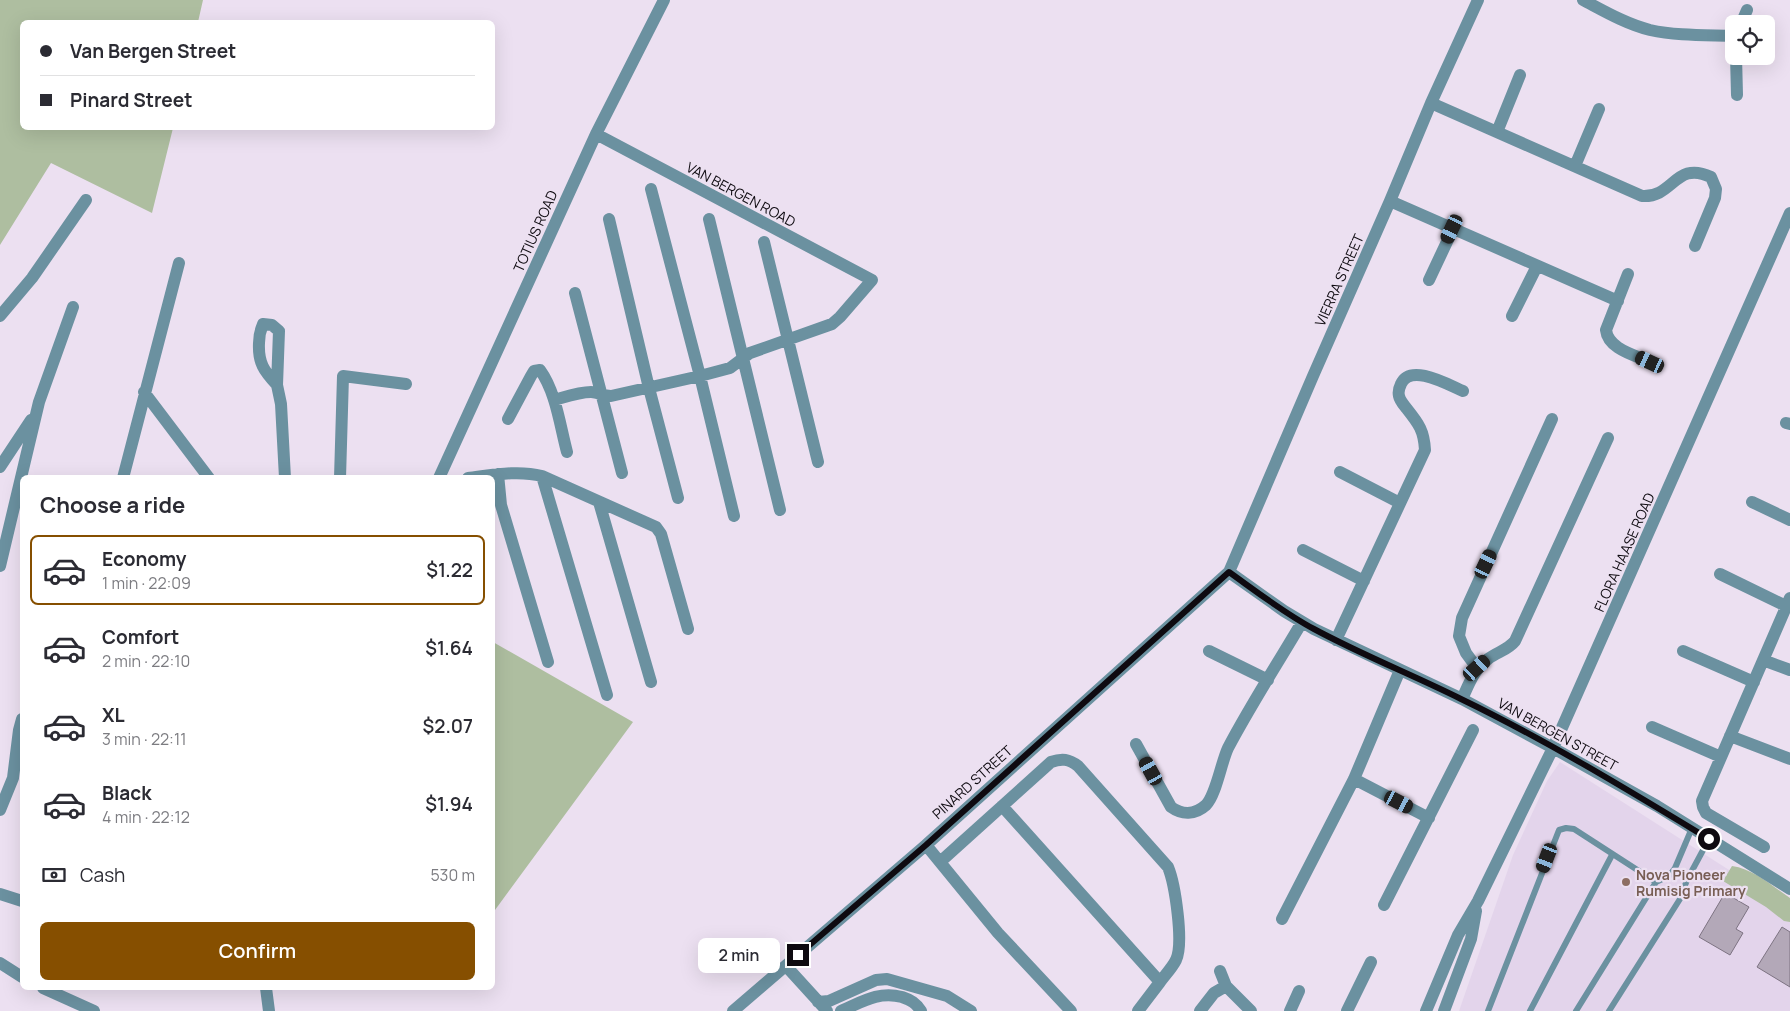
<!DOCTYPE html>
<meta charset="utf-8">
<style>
:root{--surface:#fff;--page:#f7f7f7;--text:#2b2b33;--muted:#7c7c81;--line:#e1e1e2;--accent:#864f00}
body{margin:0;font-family:Manrope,sans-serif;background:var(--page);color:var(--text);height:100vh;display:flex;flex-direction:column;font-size:19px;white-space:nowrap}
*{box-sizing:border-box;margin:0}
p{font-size:16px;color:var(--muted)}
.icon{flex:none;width:28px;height:28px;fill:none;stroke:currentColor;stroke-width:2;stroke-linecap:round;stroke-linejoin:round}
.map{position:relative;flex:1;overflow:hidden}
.drawer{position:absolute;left:20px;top:475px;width:475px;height:515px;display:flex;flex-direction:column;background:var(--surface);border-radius:8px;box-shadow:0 5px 20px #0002}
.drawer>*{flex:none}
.top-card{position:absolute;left:20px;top:20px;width:475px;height:110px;border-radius:8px;box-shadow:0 5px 20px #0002;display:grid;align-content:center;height:110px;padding:0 20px;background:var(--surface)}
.tools{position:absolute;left:1725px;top:15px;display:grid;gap:10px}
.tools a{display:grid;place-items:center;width:50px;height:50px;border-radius:8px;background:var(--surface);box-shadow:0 5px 20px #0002;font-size:25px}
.end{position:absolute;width:22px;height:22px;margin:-11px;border:6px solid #0e0a10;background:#fff;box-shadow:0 0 0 2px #fff}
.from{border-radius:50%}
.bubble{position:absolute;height:35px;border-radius:8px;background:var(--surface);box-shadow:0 5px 20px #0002;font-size:16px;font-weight:600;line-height:35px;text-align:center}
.car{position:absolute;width:15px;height:30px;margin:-15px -8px;border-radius:6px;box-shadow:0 0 4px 1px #0007;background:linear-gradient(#222 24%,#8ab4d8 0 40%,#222 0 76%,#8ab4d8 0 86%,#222 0)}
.top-card b{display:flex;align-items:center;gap:18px;height:48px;font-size:19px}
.top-card b+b{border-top:1px solid var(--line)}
.top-card i{width:12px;height:12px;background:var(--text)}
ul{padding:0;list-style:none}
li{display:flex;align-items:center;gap:15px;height:70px;margin:0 10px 8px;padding:0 10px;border:2px solid transparent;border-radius:8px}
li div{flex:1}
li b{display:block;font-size:19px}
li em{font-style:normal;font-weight:600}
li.on{border-color:var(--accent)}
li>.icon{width:45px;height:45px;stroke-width:1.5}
h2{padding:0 20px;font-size:22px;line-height:60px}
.pay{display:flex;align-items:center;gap:12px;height:55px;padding:0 20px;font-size:19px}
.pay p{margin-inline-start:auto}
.cta{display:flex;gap:10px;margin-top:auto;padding:10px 20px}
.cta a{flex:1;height:58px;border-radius:8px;background:var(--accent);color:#fff;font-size:20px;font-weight:600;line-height:58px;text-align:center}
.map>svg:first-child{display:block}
.built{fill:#e3d4eb}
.green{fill:#aebea0}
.building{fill:#b3a8b8;stroke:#7d7382}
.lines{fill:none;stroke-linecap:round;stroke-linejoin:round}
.service{stroke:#6b91a0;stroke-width:6}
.minor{stroke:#6b91a0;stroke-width:12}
.route{stroke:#0e0a10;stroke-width:6}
.education-dot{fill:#8d6e63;stroke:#ece0f1;stroke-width:2}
.labels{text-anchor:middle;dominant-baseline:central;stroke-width:4.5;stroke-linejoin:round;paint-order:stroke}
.street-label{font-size:14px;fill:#0e0a10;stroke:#ece0f1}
.education-label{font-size:14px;font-weight:bold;fill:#785e54;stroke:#ece0f1;text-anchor:start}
</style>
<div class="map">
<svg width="1790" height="1011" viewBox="0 0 1790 1011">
<rect width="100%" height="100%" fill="#ece0f1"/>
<path class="built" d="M1560,762l230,147v102h-331l54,-156 34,-74z"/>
<path class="green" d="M0,0h203l-5,22h-176v106h151l-21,85 -101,-50 -51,82z
M493,642l140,80 -138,188 -3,-1z
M1732,866c22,3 40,20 58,32v24l-6,-1 -18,-14 -43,-26z"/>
<path class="building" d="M1725,893l24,14 -13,22 7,4 -13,22 -31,-18z
M1782,927l8,5v55l-33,-20z"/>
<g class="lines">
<path class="service" d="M1488,1011l71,-181 7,-2 8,1 82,53
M1530,1011l82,-156
M1576,1011l80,-129 13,-6 6,-8 17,-40
M1609,1011l71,-112 7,-19 22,-41"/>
<path class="minor" d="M1583,0c21,11 43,24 67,30 27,6 56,5 84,6
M1741,24l6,-14
M1736,56l1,39
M1431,103l211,93c32,2 33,-36 69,-19l5,12 -1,9 -20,48
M1497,132l23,-57
M1575,166l24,-57
M651,189l49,187 34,140
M1390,201l228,100
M609,219l40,169 29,110
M709,219l71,291
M764,242l54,220
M1628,274l-22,56c2,19 29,25 44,32
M1429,280l24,-51
M575,293l47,180
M0,316l32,-38 54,-78
M1512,316l25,-50
M277,385c-13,-14 -19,-22 -18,-42 0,-7 1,-12 4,-19l9,1 7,6 -2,54 4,19 4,74
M144,392l65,86
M554,400c11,-3 25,-8 37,-8 7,0 12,4 20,4l89,-20 30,-8 20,-15 82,-29 8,-7 32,-37 -276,-146
M508,419l23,-43 3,-5 6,-1c16,22 20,56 27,82
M1786,423l4,1
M0,467l31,-47
M1340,472l60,31
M498,474l3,31 47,157
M542,476l65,219
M123,478l56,-215
M340,478l3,-102 63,8
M439,478l157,-344 68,-134
M468,478c25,-3 50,-8 74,-2l114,51 5,7 27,95
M599,502l52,180
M1752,502l38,18
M1303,550l61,31
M0,566l39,-164 34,-95
M1229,572l55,39 30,18 148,70 91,49 104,58 133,83
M1720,574l66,32
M1336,640l89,-190c-1,-19 -6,-26 -18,-41 -3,-4 -7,-8 -8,-13 -1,-4 0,-8 2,-12 9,-21 46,0 62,7
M1209,651l59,29
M1683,651l71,31
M1763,660l27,10
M1477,668l-11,-15 -7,-17 3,-18 90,-199
M1462,699c7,-15 12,-30 26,-40 9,-7 20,-9 27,-18l93,-203
M1652,727l69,30
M1730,736l60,23
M1136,744l35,63c11,8 24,8 35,-2 10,-10 15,-42 22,-57 22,-42 50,-85 74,-126
M1354,779l75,39
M1002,806l158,176 -22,29
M0,810l13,-32 6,-48 3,-11
M926,845l72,88 73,78
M1764,847l-58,-34 -3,-6 -1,-6 88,-203
M940,862l111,-100c11,-4 18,-3 27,4l90,101c7,17 16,76 8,93 -4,8 -11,15 -16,22
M0,894l22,7
M1384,905l89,-175
M1282,919l72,-140 46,-109
M0,963l22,14
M786,966l41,45
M1220,971l6,15 25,25
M43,988l51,23
M266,988l3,23
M818,1002l11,-1 47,-21 11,-1 60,17 24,15
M733,1011l193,-166 303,-273 84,-196 77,-175 41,-98 47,-103
M841,1011c21,-9 37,-20 61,-14 9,3 14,6 19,14
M1200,1011l14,-18 12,-7
M1290,1011l9,-20
M1347,1011l24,-49
M1426,1011l32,-76 20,-34 75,-153 237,-535
M1444,1011l27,-72 5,-28"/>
</g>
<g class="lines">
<path class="route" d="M798,955l128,-110 303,-273c28,20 55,41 85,57 48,26 99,46 147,70 85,41 167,91 248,140"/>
</g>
<circle class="education-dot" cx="1626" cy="882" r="5"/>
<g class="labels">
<g class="street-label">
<text transform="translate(741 194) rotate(28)">VAN BERGEN ROAD</text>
<text transform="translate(535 231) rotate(-66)">TOTIUS ROAD</text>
<text transform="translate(1339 280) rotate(-66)">VIERRA STREET</text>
<text transform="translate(1624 552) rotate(-66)">FLORA HAASE ROAD</text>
<text transform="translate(1558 734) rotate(29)">VAN BERGEN STREET</text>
<text transform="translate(972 782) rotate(-42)">PINARD STREET</text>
</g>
<g class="education-label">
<text x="1636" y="874">Nova Pioneer<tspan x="1636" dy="16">Rumisig Primary</tspan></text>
</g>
</g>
</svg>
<div class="tools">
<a><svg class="icon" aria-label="locate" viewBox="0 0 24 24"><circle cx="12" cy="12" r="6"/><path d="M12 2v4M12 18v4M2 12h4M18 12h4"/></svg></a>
</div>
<i class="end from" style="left:1709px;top:839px"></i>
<i class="end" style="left:798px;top:955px"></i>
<div class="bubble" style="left:698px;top:938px;width:82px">2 min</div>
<i class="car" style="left:1452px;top:229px;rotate:205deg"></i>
<i class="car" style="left:1650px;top:362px;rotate:295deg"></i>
<i class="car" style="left:1486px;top:564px;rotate:25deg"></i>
<i class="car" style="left:1477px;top:668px;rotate:48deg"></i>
<i class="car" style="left:1151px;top:771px;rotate:331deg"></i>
<i class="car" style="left:1399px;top:802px;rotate:117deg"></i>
<i class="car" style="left:1547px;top:858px;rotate:201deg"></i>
<div class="top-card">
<b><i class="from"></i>Van Bergen Street</b>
<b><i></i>Pinard Street</b>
</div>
<section class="drawer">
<h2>Choose a ride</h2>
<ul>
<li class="on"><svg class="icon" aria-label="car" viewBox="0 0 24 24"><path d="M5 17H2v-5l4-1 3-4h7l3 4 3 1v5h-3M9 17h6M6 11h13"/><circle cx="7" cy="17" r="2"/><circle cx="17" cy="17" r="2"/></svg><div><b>Economy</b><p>1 min · 22:09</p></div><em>$1.22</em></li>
<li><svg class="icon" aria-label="car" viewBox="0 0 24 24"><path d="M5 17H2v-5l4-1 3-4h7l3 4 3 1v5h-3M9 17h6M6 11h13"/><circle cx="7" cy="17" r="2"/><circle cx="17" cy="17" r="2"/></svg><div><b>Comfort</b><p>2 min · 22:10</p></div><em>$1.64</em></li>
<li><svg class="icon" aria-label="car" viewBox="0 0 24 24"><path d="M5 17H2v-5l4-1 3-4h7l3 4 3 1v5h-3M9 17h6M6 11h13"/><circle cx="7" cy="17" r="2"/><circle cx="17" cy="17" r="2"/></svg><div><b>XL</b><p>3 min · 22:11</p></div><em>$2.07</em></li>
<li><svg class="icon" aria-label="car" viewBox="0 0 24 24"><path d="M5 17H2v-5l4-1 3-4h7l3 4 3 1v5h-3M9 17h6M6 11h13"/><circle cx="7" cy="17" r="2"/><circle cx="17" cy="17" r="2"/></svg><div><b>Black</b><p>4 min · 22:12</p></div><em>$1.94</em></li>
</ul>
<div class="pay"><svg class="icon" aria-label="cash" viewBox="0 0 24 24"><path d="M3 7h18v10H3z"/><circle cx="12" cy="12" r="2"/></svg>Cash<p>530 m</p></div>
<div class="cta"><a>Confirm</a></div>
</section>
</div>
